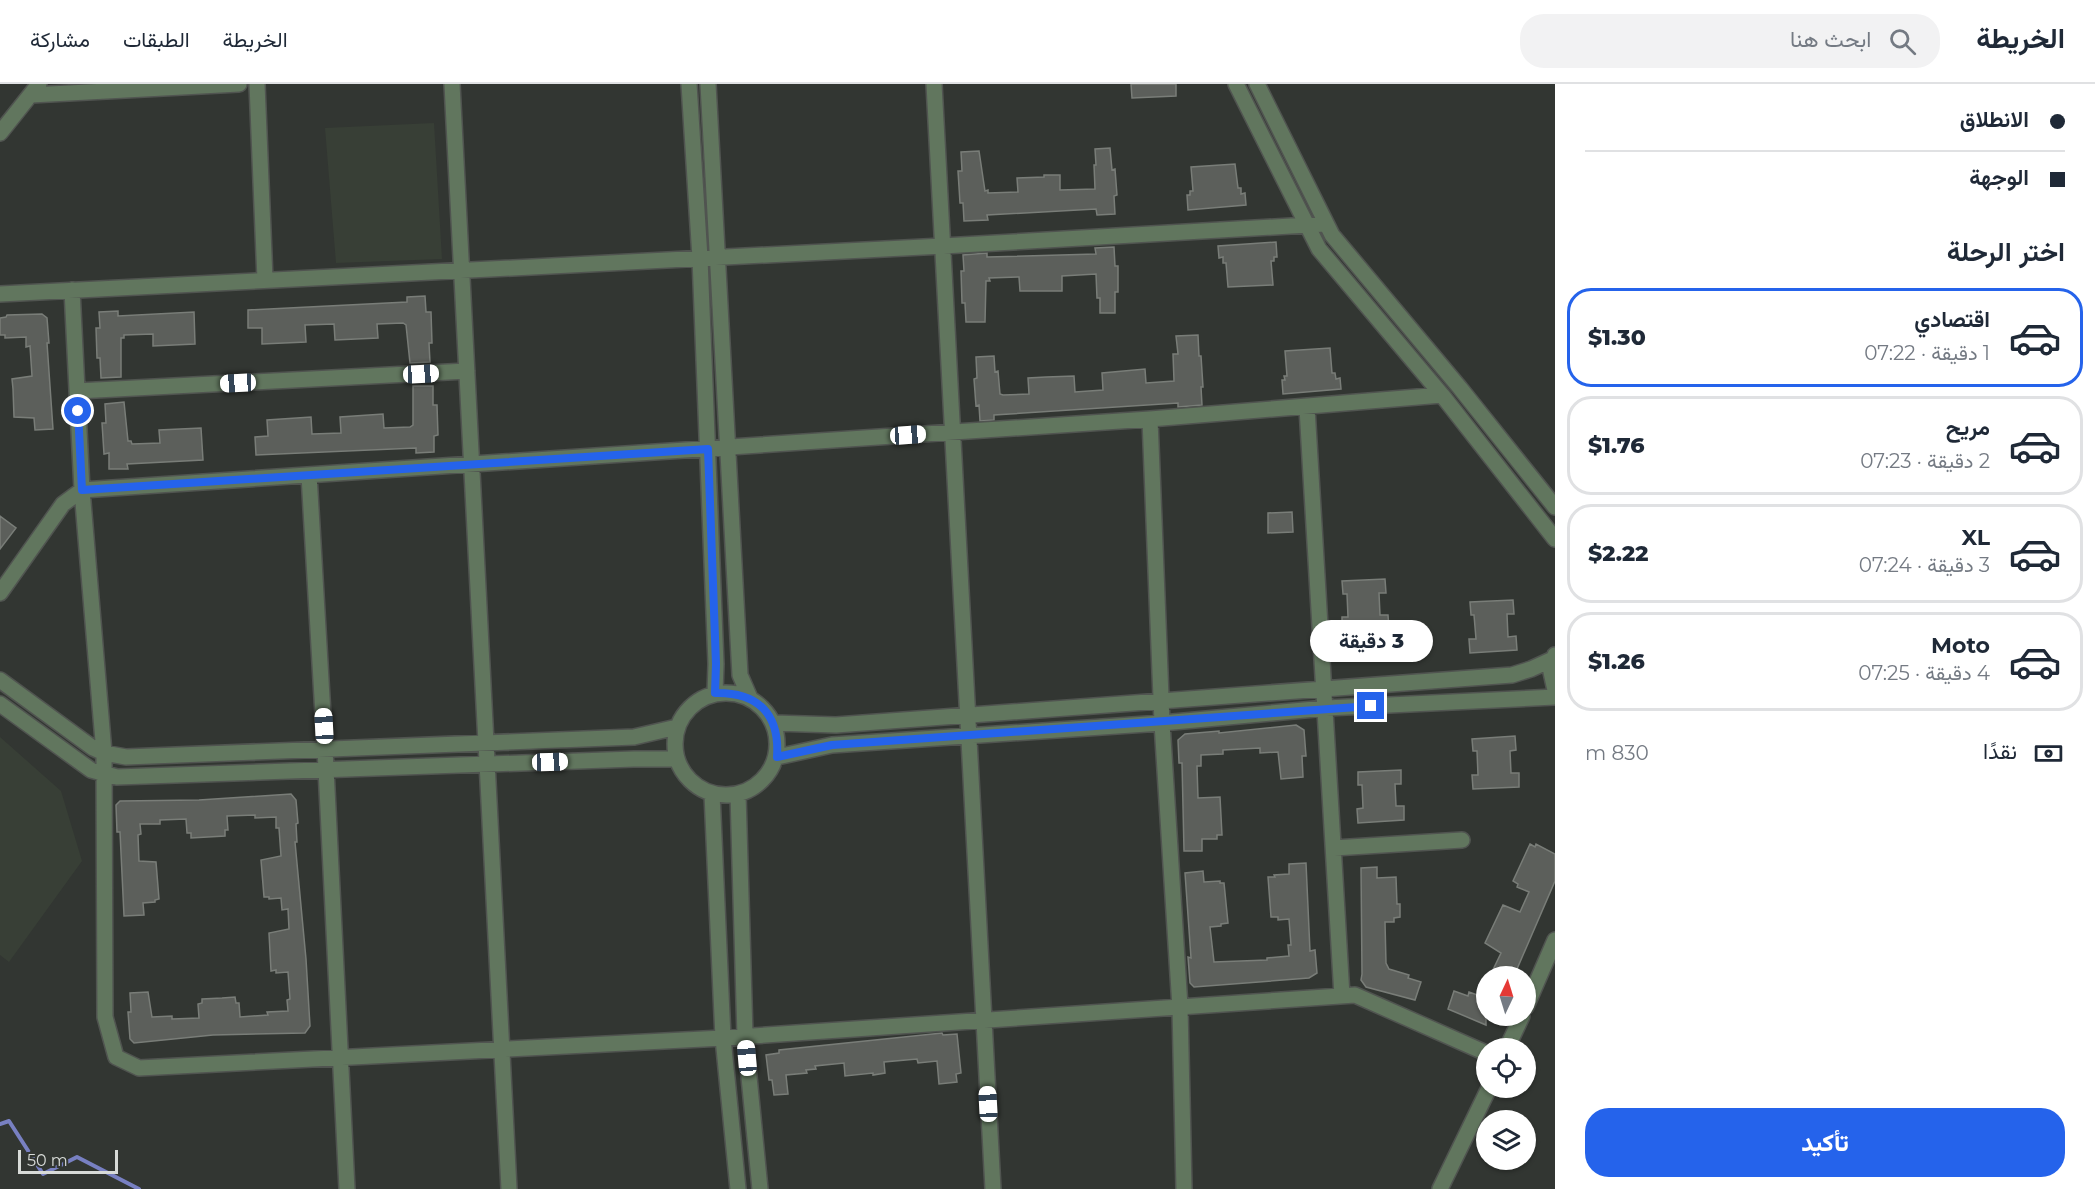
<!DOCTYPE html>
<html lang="ar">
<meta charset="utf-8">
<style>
:root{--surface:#fff;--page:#f2f2f3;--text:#1f2937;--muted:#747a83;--line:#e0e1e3;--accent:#2563eb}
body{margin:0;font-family:Montserrat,Vazirmatn,sans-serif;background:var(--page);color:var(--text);direction:rtl;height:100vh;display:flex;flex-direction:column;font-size:22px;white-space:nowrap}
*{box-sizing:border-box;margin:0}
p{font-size:20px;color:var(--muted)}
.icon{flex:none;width:33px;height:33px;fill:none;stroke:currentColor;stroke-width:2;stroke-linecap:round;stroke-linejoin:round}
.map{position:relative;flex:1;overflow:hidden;direction:ltr}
.details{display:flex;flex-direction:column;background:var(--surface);width:540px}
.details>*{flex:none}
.guide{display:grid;align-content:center;height:132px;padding:0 30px;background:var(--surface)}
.needle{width:39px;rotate:4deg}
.fabs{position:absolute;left:1476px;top:882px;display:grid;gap:12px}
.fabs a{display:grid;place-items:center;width:60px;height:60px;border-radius:50%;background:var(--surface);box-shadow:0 2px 4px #0004;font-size:30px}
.scale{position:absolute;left:18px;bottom:15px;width:100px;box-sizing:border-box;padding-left:6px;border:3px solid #d8dbd8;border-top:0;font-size:16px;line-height:21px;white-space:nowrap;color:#d8dbd8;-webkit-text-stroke:4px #323632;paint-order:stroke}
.end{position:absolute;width:27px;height:27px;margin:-14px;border:8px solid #2563eb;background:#fff;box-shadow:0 0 0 3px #fff}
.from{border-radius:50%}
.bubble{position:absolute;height:42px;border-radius:21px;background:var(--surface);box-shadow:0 2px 4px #0004;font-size:20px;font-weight:800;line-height:42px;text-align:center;direction:rtl}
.car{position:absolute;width:18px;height:36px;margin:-18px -9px;border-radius:8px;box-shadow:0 0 4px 2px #0007;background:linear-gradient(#fff 24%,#345 0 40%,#fff 0 76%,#345 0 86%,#fff 0)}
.guide b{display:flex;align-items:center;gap:21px;height:57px;font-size:22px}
.guide b+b{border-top:2px solid var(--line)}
.guide i{width:15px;height:15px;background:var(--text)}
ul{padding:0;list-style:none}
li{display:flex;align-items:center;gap:18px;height:99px;margin:0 12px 9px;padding:0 18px;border:3px solid var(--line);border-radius:24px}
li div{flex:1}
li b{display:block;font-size:22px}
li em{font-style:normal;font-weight:800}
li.on{border-color:var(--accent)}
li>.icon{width:54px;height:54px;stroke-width:1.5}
h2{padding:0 30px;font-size:27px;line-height:72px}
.pay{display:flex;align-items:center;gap:15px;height:66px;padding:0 30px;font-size:22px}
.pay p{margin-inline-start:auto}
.cta{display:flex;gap:12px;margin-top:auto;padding:12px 30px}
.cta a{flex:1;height:69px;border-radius:24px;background:var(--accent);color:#fff;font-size:24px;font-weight:800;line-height:69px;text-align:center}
header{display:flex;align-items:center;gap:36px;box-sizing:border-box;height:84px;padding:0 30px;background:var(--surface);border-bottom:2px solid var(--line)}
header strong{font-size:28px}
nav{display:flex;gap:33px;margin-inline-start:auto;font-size:21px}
.search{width:420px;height:54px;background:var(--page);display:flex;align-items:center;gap:15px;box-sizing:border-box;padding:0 21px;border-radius:24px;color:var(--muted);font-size:22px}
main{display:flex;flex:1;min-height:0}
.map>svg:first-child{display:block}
.built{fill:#383f36}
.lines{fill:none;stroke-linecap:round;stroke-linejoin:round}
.stream{stroke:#7880c2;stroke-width:4}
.building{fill:#5c5f5b;stroke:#797d78;stroke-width:1.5}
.minor-casing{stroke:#505450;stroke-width:18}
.minor{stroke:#61765e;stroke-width:15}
.route{stroke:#2563eb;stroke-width:8}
</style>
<header>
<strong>الخريطة</strong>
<div class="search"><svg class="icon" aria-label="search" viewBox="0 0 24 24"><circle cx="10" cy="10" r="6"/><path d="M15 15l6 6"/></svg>ابحث هنا</div>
<nav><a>الخريطة</a><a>الطبقات</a><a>مشاركة</a></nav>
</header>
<main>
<section class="details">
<div class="guide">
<b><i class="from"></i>الانطلاق</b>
<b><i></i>الوجهة</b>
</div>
<h2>اختر الرحلة</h2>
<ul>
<li class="on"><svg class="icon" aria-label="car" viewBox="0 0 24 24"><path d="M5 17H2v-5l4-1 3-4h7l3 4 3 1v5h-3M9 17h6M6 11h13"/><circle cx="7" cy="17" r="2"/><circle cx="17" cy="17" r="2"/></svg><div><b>اقتصادي</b><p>1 دقيقة · 07:22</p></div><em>$1.30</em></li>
<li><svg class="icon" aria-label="car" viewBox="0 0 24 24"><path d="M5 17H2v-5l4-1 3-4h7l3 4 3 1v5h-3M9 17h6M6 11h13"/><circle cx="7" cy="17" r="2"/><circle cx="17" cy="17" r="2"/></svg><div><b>مريح</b><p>2 دقيقة · 07:23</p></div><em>$1.76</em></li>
<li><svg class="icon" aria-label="car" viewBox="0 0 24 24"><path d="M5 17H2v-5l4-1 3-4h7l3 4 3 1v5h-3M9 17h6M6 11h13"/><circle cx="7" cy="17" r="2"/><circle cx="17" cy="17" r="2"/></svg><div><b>XL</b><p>3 دقيقة · 07:24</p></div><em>$2.22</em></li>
<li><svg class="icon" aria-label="car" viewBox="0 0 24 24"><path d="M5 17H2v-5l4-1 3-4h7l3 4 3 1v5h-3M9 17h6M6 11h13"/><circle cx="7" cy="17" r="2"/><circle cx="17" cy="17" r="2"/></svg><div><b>Moto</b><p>4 دقيقة · 07:25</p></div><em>$1.26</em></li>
</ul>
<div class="pay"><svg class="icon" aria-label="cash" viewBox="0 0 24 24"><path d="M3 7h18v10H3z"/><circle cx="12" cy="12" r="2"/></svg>نقدًا<p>830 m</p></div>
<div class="cta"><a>تأكيد</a></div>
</section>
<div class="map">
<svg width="1555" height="1105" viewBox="0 0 1555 1105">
<rect width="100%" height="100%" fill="#323632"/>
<path class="built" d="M434,39l8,136 -106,4 -11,-135z
M0,653l61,54 21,70 -73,101 -9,-7z"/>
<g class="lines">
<path class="stream" d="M0,1040l9,-3 34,53 34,-17 62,32"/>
</g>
<path class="building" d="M1131,0h45v12l-44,2z
M1110,64l2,22 3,-1 2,26 -3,1 1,18 -18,1 -1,-6 -109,6 1,5 -24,1 -1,-18h-3l-2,-32h4l-1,-19 18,-1 6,40 3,-1v3l30,-1 -1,-14 27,-1v-2h16v15l35,-1 -1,-24h2l-1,-16z
M1235,80l3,24h3v6l4,-1 1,12 -58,5 -1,-15h3v-4h3l-2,-24z
M1276,158l1,15h-3v4h-3l2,24 -45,2 -2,-24h-3v-6l-4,1 -1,-12z
M1114,163l1,19h3v26h-3v21h-15v-15h-3l-1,-24 -34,2v15h-42l-1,-14 -30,1 1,3h-4l-1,41h-19l-1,-19h-3l-1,-32h3l-1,-16 24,-2v4l109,-3 -1,-6z
M425,212l1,16h5l1,31h-3l1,19 -20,1 -4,-38 -3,-2 -26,1 1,14 -43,2 -1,-16 -29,1 1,17 -44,2v-16h-14v-18l159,-8v-5z
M118,227v5l76,-4 1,32 -42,2v-12l-29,1v3h-3v39l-20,1 -1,-20h-3l-1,-30h4l-1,-16z
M42,230l5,4 2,25h-2l6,86 -18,1 -1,-12 -20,-1 -1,-28 -1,-10 20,-3 -2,-30 -4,1v-10l-21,1v-3h-5v-17l6,-1 1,-2z
M1198,251l1,21h2l2,31h-2l1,18 -24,2v-4l-184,12v5l-14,1 -1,-16 -3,1 -2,-27 3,-1 -1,-21 18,-1 1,16 3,-1 2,23 3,1 26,-1 -1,-16 18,-1 28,-1 1,16 28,-2 -1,-17 43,-4 1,14 28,-2 -1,-27h5l-2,-18z
M1330,264l2,25h3l1,6 4,-1 1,11 -58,5 -1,-14h3l-1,-4h3l-2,-25z
M413,302h20v19h4l1,30 -4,1v16l-18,1v-5l-160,7 -1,-18 13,-1 -1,-16 44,-3 1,17 29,-1 -1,-16 43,-3 1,14 26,-1 3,-2z
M124,318l4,39h3l1,3 28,-1 -1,-13 42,-2 2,32 -76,4 1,5h-19v-16l-5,1 -2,-31h4l-1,-19z
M1292,428l1,20 -25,1v-20z
M0,432l16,12 -16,21z
M1385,495l1,14h-7l1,22h8l1,14 -47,3v-15h6l-1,-23h-4l-1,-13z
M1513,516l1,14h-7l1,23 8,-1 1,14 -47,3 -1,-14h7l-2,-24h-3l-1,-13z
M1296,641l8,5 2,26h-4l1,21 -22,2 -3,-27 -18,1v-5l-37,2v4l-22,1v11h-4l1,32 22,-1 2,38h-5v4h-15v12h-18l-2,-88h-3l-1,-23 7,-6 34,-3v2z
M1515,652l1,14 -6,1 1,22h8v14l-46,2 -1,-14h6l-1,-24h-4l-1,-12z
M1401,686v14h-6l1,22h8v14l-46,3 -1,-14 6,-1 -1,-23h-4v-13z
M291,710l5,6 2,23 -2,1 1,18h-2l11,117 4,67 -5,7 -92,2 -79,8 -4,-4 -2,-27h3l-1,-19 18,-1 4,25 20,-1v3l27,-1 -1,-14 4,-1v-4l20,-1 13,-1 1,6h3l1,14 28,-2 -1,-3 21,-1 -1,-11 3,-1 -2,-27 -12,1v-3l-5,1 -2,-38 20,-4 -1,-20 -6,1 -1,-12 -12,1v-2h-5l-3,-37 20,-4 -2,-28h-3v-11l-21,1v-3l-28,1 1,14h-3v6l-34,2v-5h-4l-1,-14 -26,1v4h-20l1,10 -3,1 1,26 17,1 3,37 -4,1v2l-12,1 1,12 -20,1 -4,-84h-3l-1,-27 4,-4 79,-1z
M1530,760l5,3 1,-3 19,10v27l-41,95h-24l11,-23 -16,-10 18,-38 17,7 9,-20 -12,-5 1,-3 -5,-3z
M1306,779l4,88 5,-1 2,23 -8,5 -115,9 -4,-4 -2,-26 3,1 -6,-85 18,-2 1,11 16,-1v2h4l4,40 -7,1v2l-11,1 4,35 53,-2v-2l22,-2 -1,-11h3l-2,-26 -11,1v-3h-7l-3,-40h7l-1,-2 15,-1v-10z
M1377,783v11l19,-1 1,27h3v13l-6,1v4h-9l1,41 3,6 20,6 -1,3 13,4 -6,18 -49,-13 -5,-7 1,-6 -1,-106z
M1454,907l14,5 1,-4 17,6v27l-38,-16z
M942,949l1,2 14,-1 4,39 -5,1 1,8 -18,2 -2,-23 -19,2 -1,-4 -33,3 1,11 -12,2v-2l-28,3 -1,-13 -29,3 1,3 -10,1 1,3 -21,2 2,19 -14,1 -2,-15h-3l-3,-25 13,-2v-3z"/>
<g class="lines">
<g class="minor-casing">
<path id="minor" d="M257,0l8,196
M452,0l57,1105
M689,0l11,174 16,406 -1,29
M708,0l32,591 10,23
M934,0l59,1105
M1236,0l83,165 123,146 113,144
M1257,0l75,151 128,153 95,119
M31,11l208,-11
M0,49l39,-49
M72,206l10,200 22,263 1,264 11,40 23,11 584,-30 632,-43 131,58
M0,210l943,-48 382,-22
M77,307l390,-20
M1307,324l35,588
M1150,335l12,304 18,284 4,182
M309,391l16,274 22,440
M0,509l63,-89 19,-14 1068,-71 292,-24
M1555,571l-4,17 4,18
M0,596l93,68 11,5 22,4 508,-20 43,-10
M675 660a51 51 0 1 1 102 0a51 51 0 1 1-102 0Z
M0,620l91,66 26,7 517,-18h43
M774,639l62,2 676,-50 19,-6 22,-10
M777,673l55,-12 330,-22 164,-15 229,-11
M712,710l11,244 15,151
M738,710l7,242 15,153
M1334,764l128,-8
M1526,923l29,-67
M1507,964l15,-32
M1440,1105l49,-101"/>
</g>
<use href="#minor" class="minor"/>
</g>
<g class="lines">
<path class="route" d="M78,327l4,79 626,-41 8,215 -1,29c43,-1 65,21 62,64l55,-12 539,-39"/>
</g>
</svg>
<div class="fabs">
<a><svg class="needle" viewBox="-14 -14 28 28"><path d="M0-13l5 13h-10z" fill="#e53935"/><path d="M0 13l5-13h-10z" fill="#747a83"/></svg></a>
<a><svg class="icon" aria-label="locate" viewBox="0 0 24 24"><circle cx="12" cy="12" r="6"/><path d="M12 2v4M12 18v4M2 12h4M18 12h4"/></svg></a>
<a><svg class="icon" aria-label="layers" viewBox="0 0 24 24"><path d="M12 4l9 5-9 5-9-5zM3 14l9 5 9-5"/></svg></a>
</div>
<div class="scale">50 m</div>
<i class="end from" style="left:78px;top:327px"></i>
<i class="end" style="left:1371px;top:622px"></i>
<div class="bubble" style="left:1310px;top:536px;width:123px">3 دقيقة</div>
<i class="car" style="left:421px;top:290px;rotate:87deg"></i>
<i class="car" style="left:238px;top:299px;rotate:267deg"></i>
<i class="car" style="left:908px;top:351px;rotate:86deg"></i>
<i class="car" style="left:324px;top:642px;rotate:357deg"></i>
<i class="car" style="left:550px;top:678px;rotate:88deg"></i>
<i class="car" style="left:747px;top:974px;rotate:355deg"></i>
<i class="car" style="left:988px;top:1020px;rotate:357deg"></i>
</div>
</main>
